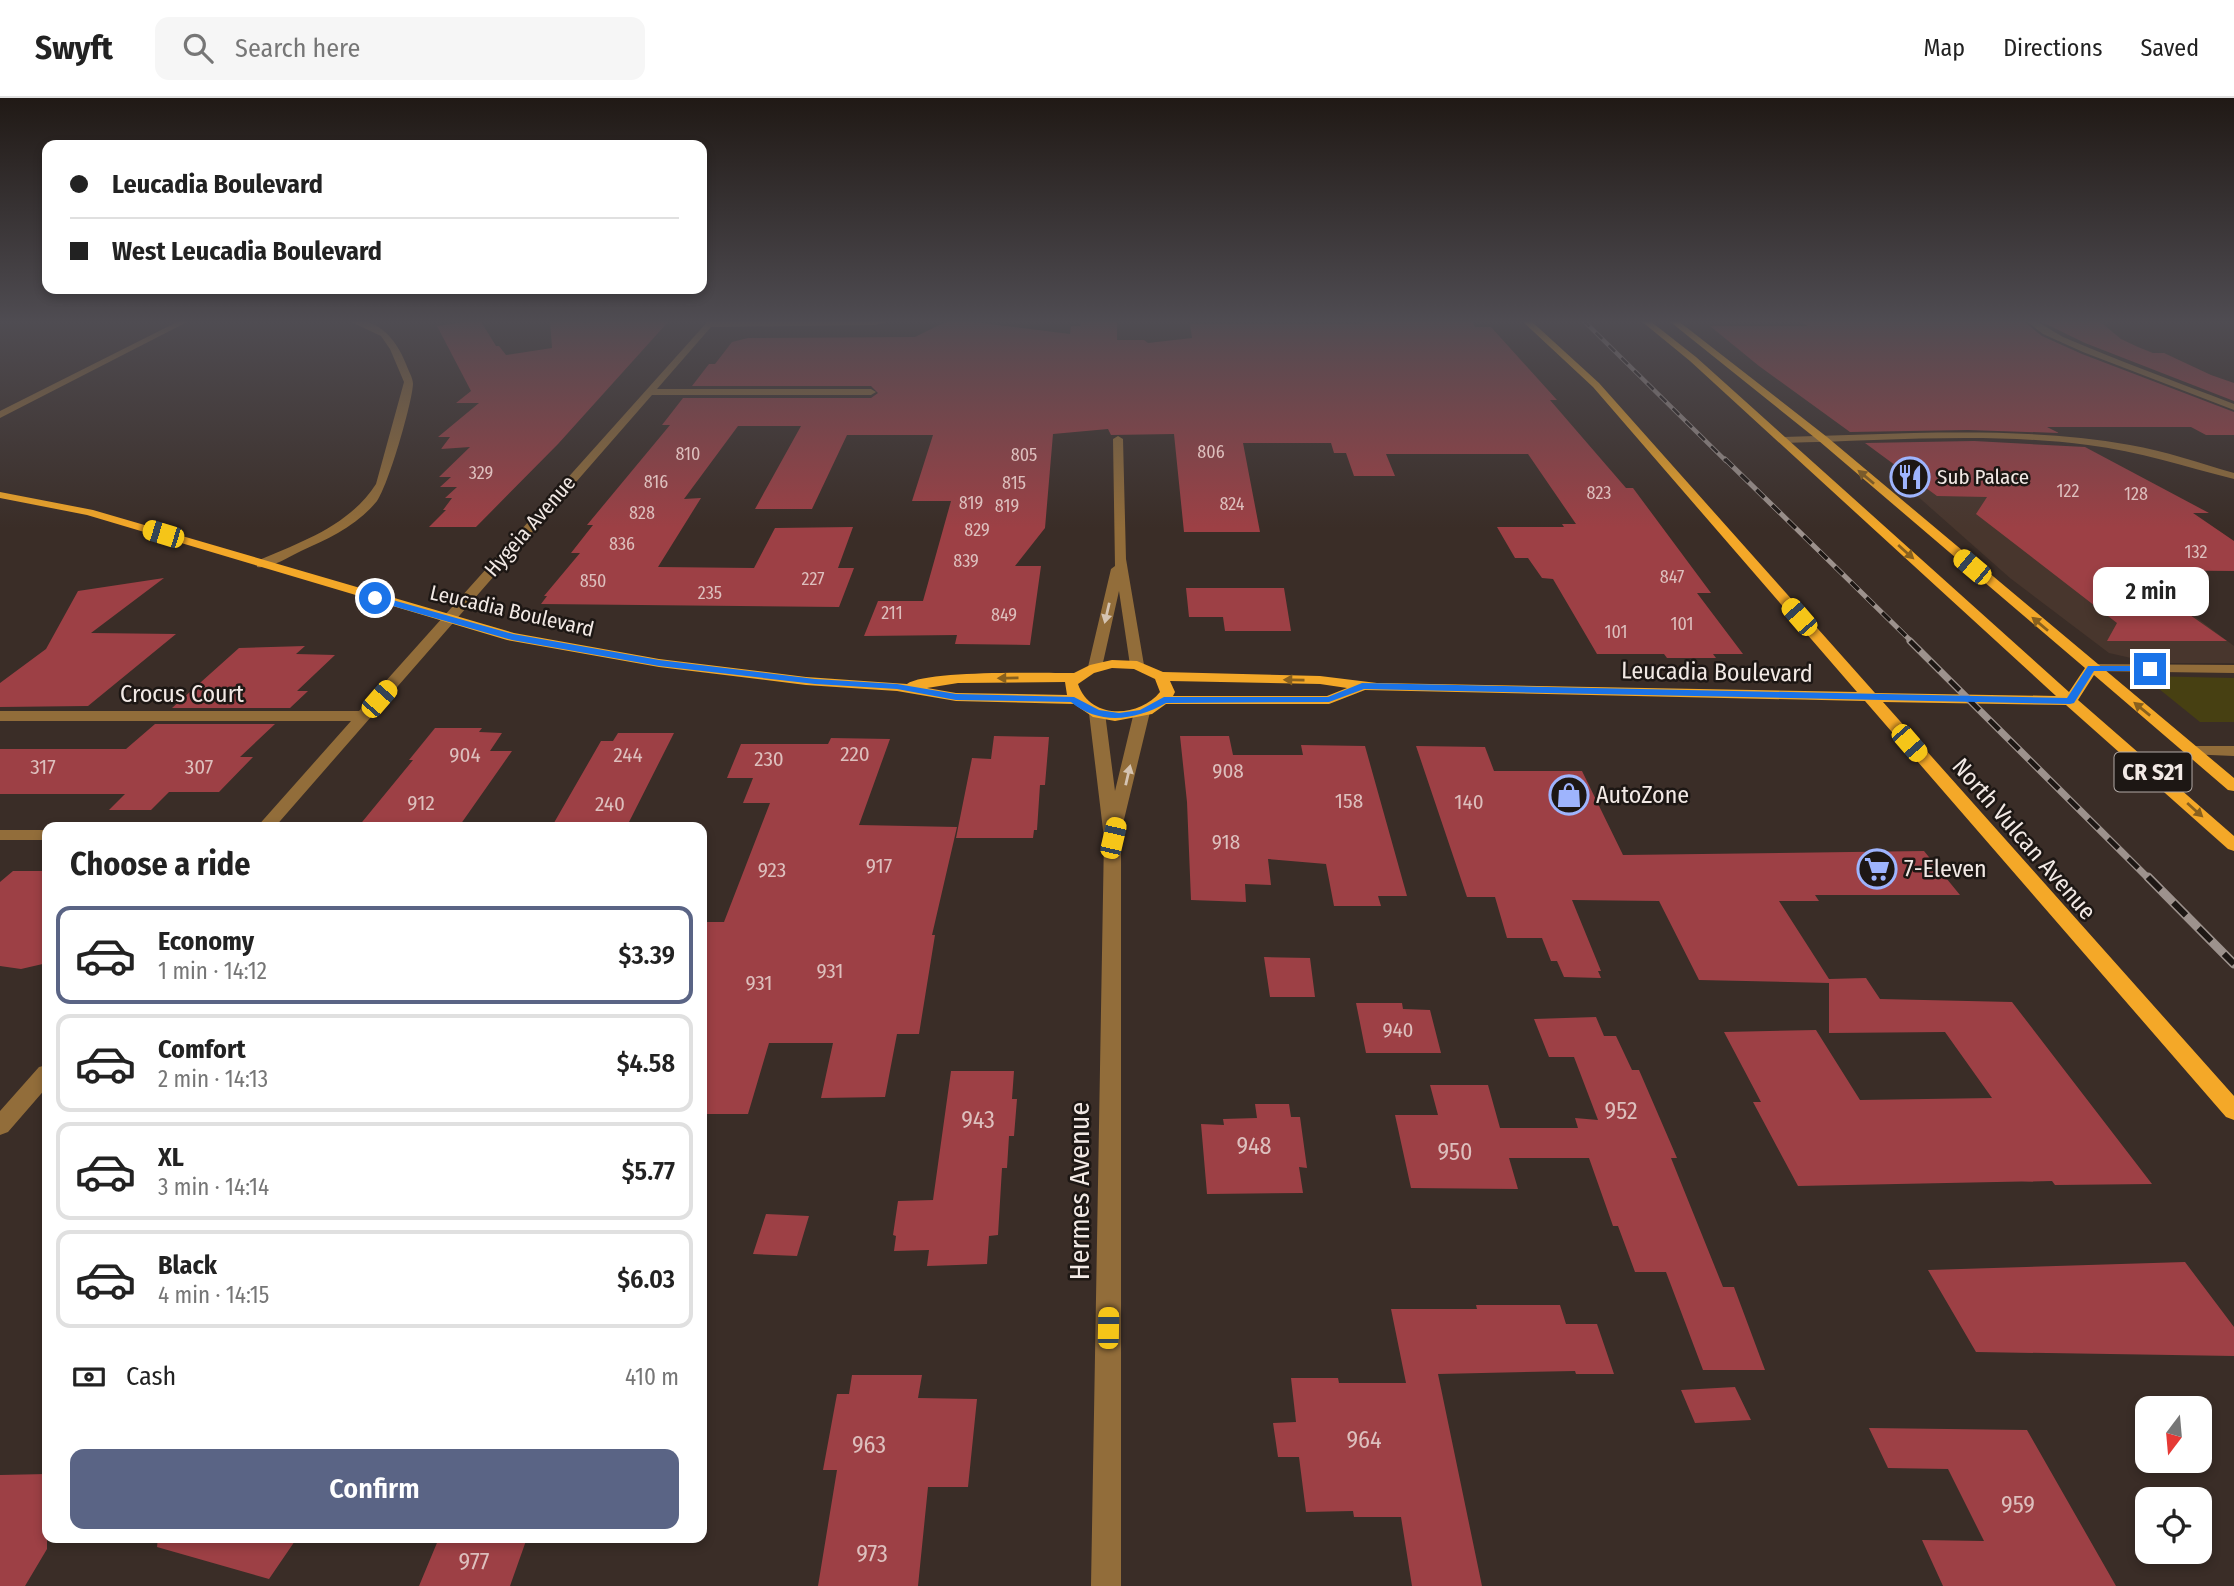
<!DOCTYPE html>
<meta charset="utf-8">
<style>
:root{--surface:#fff;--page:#f6f6f6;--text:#222;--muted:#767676;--line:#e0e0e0;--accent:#5a6485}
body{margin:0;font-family:"Fira Sans Condensed",sans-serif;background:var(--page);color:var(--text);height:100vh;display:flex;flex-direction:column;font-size:26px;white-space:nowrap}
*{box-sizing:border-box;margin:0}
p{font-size:23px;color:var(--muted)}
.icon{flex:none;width:38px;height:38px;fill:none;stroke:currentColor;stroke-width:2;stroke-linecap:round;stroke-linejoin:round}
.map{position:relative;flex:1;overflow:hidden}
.side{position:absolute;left:42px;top:724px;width:665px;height:721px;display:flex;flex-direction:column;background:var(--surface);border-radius:14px;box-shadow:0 4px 10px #0003}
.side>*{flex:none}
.top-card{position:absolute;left:42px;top:42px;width:665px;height:154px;border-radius:14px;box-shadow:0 4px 10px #0003;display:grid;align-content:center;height:154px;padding:0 28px;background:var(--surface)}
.needle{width:46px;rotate:196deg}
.fabs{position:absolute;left:2135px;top:1298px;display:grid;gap:14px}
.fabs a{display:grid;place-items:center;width:77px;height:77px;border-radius:14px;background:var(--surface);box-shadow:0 4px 10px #0003;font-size:35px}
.end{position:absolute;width:32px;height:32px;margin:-16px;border:9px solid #1a73e8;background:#fff;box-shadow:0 0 0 4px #fff}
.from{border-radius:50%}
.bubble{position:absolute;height:49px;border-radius:14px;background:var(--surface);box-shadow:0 4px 10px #0003;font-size:23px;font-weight:600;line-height:49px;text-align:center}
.car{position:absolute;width:21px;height:42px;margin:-21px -10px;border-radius:9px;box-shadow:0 0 5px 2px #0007;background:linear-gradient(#f5c518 24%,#345 0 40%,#f5c518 0 76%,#345 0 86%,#f5c518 0)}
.top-card b{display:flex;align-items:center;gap:24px;height:66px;font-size:26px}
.top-card b+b{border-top:2px solid var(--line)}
.top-card i{width:18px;height:18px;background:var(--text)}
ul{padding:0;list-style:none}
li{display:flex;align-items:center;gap:21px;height:98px;margin:0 14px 10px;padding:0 14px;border:4px solid var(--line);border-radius:14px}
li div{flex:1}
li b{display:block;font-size:26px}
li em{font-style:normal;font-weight:600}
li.on{border-color:var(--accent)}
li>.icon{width:63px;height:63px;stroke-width:1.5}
h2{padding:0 28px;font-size:32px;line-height:84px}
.pay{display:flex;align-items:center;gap:18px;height:77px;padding:0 28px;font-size:26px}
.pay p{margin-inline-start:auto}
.primary-button{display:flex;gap:14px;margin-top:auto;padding:14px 28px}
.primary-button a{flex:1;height:80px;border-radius:14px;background:var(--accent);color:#fff;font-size:28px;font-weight:600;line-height:80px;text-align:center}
header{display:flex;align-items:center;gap:42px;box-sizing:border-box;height:98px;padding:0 35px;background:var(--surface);border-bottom:2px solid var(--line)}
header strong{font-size:33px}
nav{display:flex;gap:38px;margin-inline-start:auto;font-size:24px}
.search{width:490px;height:63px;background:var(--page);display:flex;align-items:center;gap:18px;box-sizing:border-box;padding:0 24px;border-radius:14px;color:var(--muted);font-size:26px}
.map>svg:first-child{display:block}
.built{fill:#48362d}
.green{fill:#474012}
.building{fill:#9d4045}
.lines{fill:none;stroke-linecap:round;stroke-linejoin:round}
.minor{fill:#926d3a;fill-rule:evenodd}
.major{fill:#f4a828;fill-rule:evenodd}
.rail-far3-casing{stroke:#9d928d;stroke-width:4.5}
.rail-far2-casing{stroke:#9d928d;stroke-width:5}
.rail-far1-casing{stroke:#9d928d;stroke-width:7}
.rail-casing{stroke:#9d928d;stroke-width:9}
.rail-far3{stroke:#1d1714;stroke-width:2.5;stroke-dasharray:9;stroke-linecap:butt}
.rail-far2{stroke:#1d1714;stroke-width:3.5;stroke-dasharray:11;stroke-linecap:butt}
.rail-far1{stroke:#1d1714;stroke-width:4.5;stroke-dasharray:14;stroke-linecap:butt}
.rail{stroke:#1d1714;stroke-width:6;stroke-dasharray:18;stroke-linecap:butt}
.oneway{fill:#88601e}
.oneway2{fill:#d5c4b2}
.route{fill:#1a73e8}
.labels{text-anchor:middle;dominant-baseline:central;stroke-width:5;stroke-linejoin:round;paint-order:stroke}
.far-number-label{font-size:18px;fill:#ddbfbd}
.far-poi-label{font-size:21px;fill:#f2e9e5;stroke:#1d1714;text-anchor:start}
.far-street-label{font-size:21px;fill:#f2e9e5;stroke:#1d1714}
.number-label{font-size:21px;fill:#ddbfbd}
.shield{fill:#1d1714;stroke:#b2aaa6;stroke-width:2}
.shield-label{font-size:23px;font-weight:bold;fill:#f2e9e5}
.street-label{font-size:24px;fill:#f2e9e5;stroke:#1d1714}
.poi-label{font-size:24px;fill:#f2e9e5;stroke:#1d1714;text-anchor:start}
.near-number-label{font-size:24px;fill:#ddbfbd}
.near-street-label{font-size:28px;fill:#f2e9e5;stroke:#1d1714}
</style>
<header>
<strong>Swyft</strong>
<div class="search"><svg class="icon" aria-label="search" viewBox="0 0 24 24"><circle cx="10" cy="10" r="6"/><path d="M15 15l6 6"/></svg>Search here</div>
<nav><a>Map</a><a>Directions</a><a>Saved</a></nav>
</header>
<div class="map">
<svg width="2234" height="1488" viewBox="0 0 2234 1488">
<rect width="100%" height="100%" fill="#3a2d27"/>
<path class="built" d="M1910,372l163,54 161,122v17h-81l-44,-10 -99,-75 -121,-107z"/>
<path class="green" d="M2143,578l91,2v44h-34z"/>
<path class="building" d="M480,222l16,26h3l7,9 46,-7 -2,-28h31l1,3 32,-3 54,2 -110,122 -82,83h-47l17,-17h-3l9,-12h-7l12,-11h-17l11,-10h-12l31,-30 -29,2 9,-12h-12l41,-34h-23l15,-12 -34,-65z
M956,222l114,14 1,-8h9l1,-6h36v20h27l4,3 44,-5 -2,-14h173l-6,-4h104l11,2 3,5h16l66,73h-7l76,88h7l78,105h-14l46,61h-30l3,4h-49l-3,-4h-67l-44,-75 -11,-1 -14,-20h-13l-18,-31h67l-2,-3h14l-48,-70h-142l9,22h-41l-8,-23h-12l-3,-10h-88l17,89h-76l-10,-98 -63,1 -3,-6 -55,5 -8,94 -30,38h26l-11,79 -75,-1 2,-9 -93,1 14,-35h45l28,-100h-39l21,-66h-86l-35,74h-57l46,-83h-63l-54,73 17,-1 -43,69 96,1 21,-40 78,-1 -15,41h16l-15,39 -298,-3 6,-8h-3l36,-43h-9l22,-28h-6l83,-100h-8l21,-27h188l7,-5 -7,-7h-179l17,-22h6l17,-22 16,-4 167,-1 26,-13z
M1817,222h205l20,16 40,18 152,58v23h-28l-15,-8h-144l12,6 -91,-3 -118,2 -91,-66 -49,-40h98l-7,-4h20z
M2038,222h60l23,19 17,8 15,6h11l47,22 23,8v18l-149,-58z
M1974,343l111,6 124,66h-16l41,28v30l-108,-1 101,71h-120l10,-18 -141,-109 11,-17 -50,-1 -72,-53z
M164,480l-73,55 85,1 -88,72 -88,1v-24l46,-34 32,-58z
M1186,490h98l7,43h-66l-2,-14h-34z
M305,548l-9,8 39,1 -38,36h11l-18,17h-118l67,-60z
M155,626h120l-35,33h13l-34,35h-50l-18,18h-42l16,-16h-125v-45h126z
M435,630h47l-3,4 23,1 -12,18h22l-54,77 -100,-1 55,-67h-4z
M618,635h56l-46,91h-10l-2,4h-65l50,-87h12z
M994,638l55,1 -4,48h-5l-3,45h-3l-1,8h-77l16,-80 19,1z
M1180,638h49l4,19h70l-2,-10 64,1 42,150h-29l3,10h-47l-8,-42 -58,-5 3,26 -26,-1 1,18 -55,-2 -4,-98z
M831,640l59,1 -31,86 98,2 -25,108h3l-16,99h-22l-12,63 -64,1 12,-55h-64l-21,71h-46v-192h22l46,-119h-27l10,-25h-26l14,-34h87z
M1416,648l69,1 9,24h88l41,84 301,-4 36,44h-145l4,6h-40l50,78 37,-1 14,21 132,3 140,182 -97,1 -3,-4 -254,5 -45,-84h8l-37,-70 92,-2 44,70 132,-2 -47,-66 -116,1v-50l-130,-3 -40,-79 -87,-1 29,71h-3l3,7 -37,-1 -7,-16h-6l-9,-23h-35l-12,-41h-28z
M13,773h34v92l-26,6 -21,-3v-84z
M1264,859l46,1 5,39h-45z
M1356,905h46l1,6 27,1 11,43h-75z
M1596,919l8,19h12l16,34h7l38,88h-6l52,129h11l31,83h-62l-37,-98h-31l-17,-46h-5l-24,-68h-80l9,31 -107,-1 -16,-73h43l-8,-30h58l12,43h78l-3,-10 23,2 -24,-63h-25l-15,-38z
M951,973h63l-2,28h5l-3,37h-5l-2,32h-5l-4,67 -9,1 -2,28 -60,2 2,-16 -35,1 2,-15 -3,-1 5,-34 35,-1z
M1255,1006h34l2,13h9l7,51 -8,-1 4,26 -96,1 -6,-70 23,1 -1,-6 34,-1z
M766,1116l43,2 -12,40 -44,-2z
M2185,1164l49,65v29l-258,-4 -48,-82z
M1476,1207h84l6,19h31l17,50h-38l-1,-3 -137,3 44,212h-70l-11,-69h-47l-1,-6 -47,1 -7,-55h-21l-5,-34 23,-1 -5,-44h47l1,5h67l-15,-74h86z
M852,1277h70l-4,23 59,1 -9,88h-40l-10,99h-100l19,-116h-14l14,-76h12z
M1735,1289l16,33 -56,3 -14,-33z
M1869,1330l158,2 89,156h-173l-21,-46 62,1 -36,-72 -60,-1z
M47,1376v75l-22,37h-25v-111z
M158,1440h139l-28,41 -112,-32z
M439,1440h88l-17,48h-91z"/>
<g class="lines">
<path class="minor" d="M181,222h10l-191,98v-7z
M347,222c31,-2 48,17 59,44 2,6 7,14 7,20 -1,20 -25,102 -36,117 -19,24 -49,38 -76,50 -12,6 -31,18 -44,16v-6c44,-19 92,-35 119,-77l28,-102 -14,-33 -9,-13z
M709,222h8l-2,2 180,-2 -20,5 -164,2 -54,62h214l5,3 -5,3h-219l-378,433h-18l95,-107h-351v-10h359z
M2025,222c13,-1 26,11 38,17 56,24 114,45 171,67v6l-151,-58 -40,-18z
M1914,335c72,-1 144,-1 216,12 35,6 69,18 104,28v6c-49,-12 -95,-28 -146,-34 -101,-13 -204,-4 -305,-2l-5,-3 5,-3z
M1118,338l5,3 3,120 18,106 -7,4 -7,-4 -11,-74 -17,76 -7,4 -7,-4 23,-98 4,-3 -2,-127z
M2092,566l142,1v8l-147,-2 -2,-3 2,-3z
M1142,609l8,5 -29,120v754h-30l13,-748 -15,-125 8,-5 8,5 10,78 19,-79z
M2193,648h41v10l-47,-2 -2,-3 2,-3z
M0,732h47v10h-47z
M47,967v22l-39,45 -8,3v-24l39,-44z"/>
<path class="major" d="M1521,222h9l69,63 276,310 181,3 -366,-335 -50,-41h9l47,37 373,335 16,-24 -266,-227 -151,-121h9l150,117 407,341v13l-6,-1 -134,-115 -16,25 156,136v15l-6,-2 -162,-144 -183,-3 351,394v24l-8,-3 -361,-416 -500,-11 -36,14h-163l-14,10 -37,7 -22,-4 -19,-13 -118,-3 -59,-10 -91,-6 -147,-18 -152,-27 -420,-125 -87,-17v-6l93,18 421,123 145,26 147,18 101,7c19,-14 137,-11 167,-11l16,-8 22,-5 25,1 26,11 157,4 57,7 480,9 -264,-305zM1112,570l22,1 21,10 5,13c-21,26 -70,28 -82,-8l16,-11zM1170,583l150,3 27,4 -20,8h-154l2,-4zM1065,584l2,13 -111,-2 -29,-5 31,-5z"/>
<g class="rail-far3-casing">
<path id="rail-far3" d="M1583,222l143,141"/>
</g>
<g class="rail-far2-casing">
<path id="rail-far2" d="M1725,361l187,183"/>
</g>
<g class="rail-far1-casing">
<path id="rail-far1" d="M1910,543l239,238"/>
</g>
<g class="rail-casing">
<path id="rail" d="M2148,779l86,87"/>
</g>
<use href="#rail-far3" class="rail-far3"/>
<use href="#rail-far2" class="rail-far2"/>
<use href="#rail-far1" class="rail-far1"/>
<use href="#rail" class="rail"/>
</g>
<defs><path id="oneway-solid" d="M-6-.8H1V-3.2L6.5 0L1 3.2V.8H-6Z" transform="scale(1.75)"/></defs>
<g class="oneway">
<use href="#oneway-solid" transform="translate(1866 379) rotate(-140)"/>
<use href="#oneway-solid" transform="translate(1906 454) rotate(42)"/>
<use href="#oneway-solid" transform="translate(2040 526) rotate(-140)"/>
<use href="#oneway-solid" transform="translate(1008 580) rotate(179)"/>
<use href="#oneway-solid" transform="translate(1294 582) rotate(-179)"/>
<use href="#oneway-solid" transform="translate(2142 611) rotate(-141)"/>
<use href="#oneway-solid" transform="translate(2195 712) rotate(42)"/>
</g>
<g class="oneway2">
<use href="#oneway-solid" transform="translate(1107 515) rotate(103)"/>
<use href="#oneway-solid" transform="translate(1128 677) rotate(-77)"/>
</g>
<linearGradient id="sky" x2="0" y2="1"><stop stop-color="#201915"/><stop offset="0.52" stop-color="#4f4c52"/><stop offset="1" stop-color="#4f4c52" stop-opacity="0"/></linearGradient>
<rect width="2234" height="430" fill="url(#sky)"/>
<path class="route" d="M375,497l138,39 146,26 156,19 82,5 59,10 118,3 25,13 20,3 21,-3 24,-13h164l34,-14 705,15 21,-32h62l5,3 -5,2h-56l-20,32 -4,1 -706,-15 -35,13 -163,1c-30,17 -66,23 -95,-1l-115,-2 -59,-11 -82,-5 -156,-18 -147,-26 -140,-40z"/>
<defs>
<g id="restaurant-ring" transform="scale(2.0125)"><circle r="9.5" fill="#1d1714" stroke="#9eb4fd" stroke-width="1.5"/><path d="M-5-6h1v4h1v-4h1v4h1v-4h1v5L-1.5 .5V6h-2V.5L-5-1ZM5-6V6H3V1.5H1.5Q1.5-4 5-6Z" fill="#9eb4fd"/></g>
<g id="shop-ring" transform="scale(2.0125)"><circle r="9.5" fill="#1d1714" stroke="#9eb4fd" stroke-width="1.5"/><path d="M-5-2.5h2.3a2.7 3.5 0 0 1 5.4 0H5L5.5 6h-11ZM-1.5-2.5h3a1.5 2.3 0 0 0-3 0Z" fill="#9eb4fd"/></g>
<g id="supermarket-ring" transform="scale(2.0125)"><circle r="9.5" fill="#1d1714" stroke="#9eb4fd" stroke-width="1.5"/><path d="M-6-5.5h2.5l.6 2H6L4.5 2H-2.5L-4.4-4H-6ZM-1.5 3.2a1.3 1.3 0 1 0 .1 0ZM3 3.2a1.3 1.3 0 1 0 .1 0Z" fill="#9eb4fd"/></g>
</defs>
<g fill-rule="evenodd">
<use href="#restaurant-ring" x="1910" y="379"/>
<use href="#shop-ring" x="1569" y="697"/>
<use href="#supermarket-ring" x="1877" y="771"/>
</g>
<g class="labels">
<g class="far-number-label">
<text x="1211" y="354">806</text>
<text x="688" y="356">810</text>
<text x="1024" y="357">805</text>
<text x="481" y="375">329</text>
<text x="656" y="384">816</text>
<text x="1014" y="385">815</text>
<text x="2068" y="393">122</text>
<text x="1599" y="395">823</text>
<text x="2136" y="396">128</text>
<text x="971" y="405">819</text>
<text x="1232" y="406">824</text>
<text x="1007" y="408">819</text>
<text x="642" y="415">828</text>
<text x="977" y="432">829</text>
<text x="622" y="446">836</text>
<text x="2196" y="454">132</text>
<text x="966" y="463">839</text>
<text x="1672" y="479">847</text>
<text x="813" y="481">227</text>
<text x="593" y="483">850</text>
<text x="710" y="495">235</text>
<text x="892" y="515">211</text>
<text x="1004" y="517">849</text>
<text x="1682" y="526">101</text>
<text x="1616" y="534">101</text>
</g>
<g class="far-poi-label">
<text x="1937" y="379">Sub Palace</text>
</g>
<g class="far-street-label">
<text transform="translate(530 428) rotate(-49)">Hygeia Avenue</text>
<text transform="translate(512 513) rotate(13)">Leucadia Boulevard</text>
</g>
<g class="number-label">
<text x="855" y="656">220</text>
<text x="465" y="657">904</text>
<text x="628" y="657">244</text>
<text x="769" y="661">230</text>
<text x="43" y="669">317</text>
<text x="199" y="669">307</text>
<text x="1228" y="673">908</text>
<text x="1349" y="703">158</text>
<text x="1469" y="704">140</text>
<text x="421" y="705">912</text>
<text x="610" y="706">240</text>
<text x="1226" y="744">918</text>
<text x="879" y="768">917</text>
<text x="772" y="772">923</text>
<text x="830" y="873">931</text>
<text x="759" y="885">931</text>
<text x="1398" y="932">940</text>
</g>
<rect class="shield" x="2114.5" y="654.5" width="77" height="39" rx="5"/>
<g class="shield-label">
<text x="2153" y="674">CR S21</text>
</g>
<g class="street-label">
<text transform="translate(1717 574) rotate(1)">Leucadia Boulevard</text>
<text x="182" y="596">Crocus Court</text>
<text transform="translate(2024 741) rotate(49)">North Vulcan Avenue</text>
</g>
<g class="poi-label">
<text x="1596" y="697">AutoZone</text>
<text x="1904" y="771">7-Eleven</text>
</g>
<g class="near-number-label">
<text x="1621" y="1013">952</text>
<text x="978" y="1022">943</text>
<text x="1254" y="1048">948</text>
<text x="1455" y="1054">950</text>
<text x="1364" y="1342">964</text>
<text x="869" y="1347">963</text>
<text x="2018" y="1407">959</text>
<text x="872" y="1456">973</text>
<text x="474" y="1464">977</text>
</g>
<g class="near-street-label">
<text transform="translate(1079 1093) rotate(-90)">Hermes Avenue</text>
</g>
</g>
</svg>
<div class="fabs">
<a><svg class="needle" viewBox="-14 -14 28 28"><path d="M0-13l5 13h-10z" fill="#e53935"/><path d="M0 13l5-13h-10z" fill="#767676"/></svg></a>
<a><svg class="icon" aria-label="locate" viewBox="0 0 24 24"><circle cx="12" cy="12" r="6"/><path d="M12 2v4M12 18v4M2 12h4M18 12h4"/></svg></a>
</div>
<i class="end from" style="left:375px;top:500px"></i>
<i class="end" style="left:2150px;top:571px"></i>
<div class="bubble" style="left:2093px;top:469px;width:116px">2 min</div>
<i class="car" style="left:163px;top:436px;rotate:287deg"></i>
<i class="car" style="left:1972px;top:469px;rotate:310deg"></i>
<i class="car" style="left:1799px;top:519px;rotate:319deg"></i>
<i class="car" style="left:379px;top:601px;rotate:41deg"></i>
<i class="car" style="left:1909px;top:645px;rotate:139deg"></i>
<i class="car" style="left:1113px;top:740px;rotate:13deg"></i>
<i class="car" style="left:1108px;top:1230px;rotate:1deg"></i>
<div class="top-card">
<b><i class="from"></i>Leucadia Boulevard</b>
<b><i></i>West Leucadia Boulevard</b>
</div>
<section class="side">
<h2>Choose a ride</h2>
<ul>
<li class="on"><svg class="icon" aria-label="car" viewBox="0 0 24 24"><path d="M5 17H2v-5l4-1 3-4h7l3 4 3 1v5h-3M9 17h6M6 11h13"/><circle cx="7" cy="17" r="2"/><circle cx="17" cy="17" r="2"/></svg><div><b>Economy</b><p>1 min · 14:12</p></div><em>$3.39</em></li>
<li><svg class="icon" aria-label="car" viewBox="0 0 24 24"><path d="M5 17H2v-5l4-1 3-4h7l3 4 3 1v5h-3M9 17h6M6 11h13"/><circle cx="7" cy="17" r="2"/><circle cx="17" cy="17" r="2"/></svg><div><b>Comfort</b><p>2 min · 14:13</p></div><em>$4.58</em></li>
<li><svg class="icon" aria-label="car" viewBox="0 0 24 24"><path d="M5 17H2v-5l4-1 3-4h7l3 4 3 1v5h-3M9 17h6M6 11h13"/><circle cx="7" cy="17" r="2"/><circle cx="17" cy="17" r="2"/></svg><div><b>XL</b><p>3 min · 14:14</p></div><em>$5.77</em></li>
<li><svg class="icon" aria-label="car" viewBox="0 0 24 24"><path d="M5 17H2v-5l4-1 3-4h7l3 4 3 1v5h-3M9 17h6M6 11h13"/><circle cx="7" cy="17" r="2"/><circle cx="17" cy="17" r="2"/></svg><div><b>Black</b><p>4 min · 14:15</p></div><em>$6.03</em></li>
</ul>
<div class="pay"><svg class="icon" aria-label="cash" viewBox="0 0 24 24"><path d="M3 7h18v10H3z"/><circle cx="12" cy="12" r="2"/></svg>Cash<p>410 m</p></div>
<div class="primary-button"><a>Confirm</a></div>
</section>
</div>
